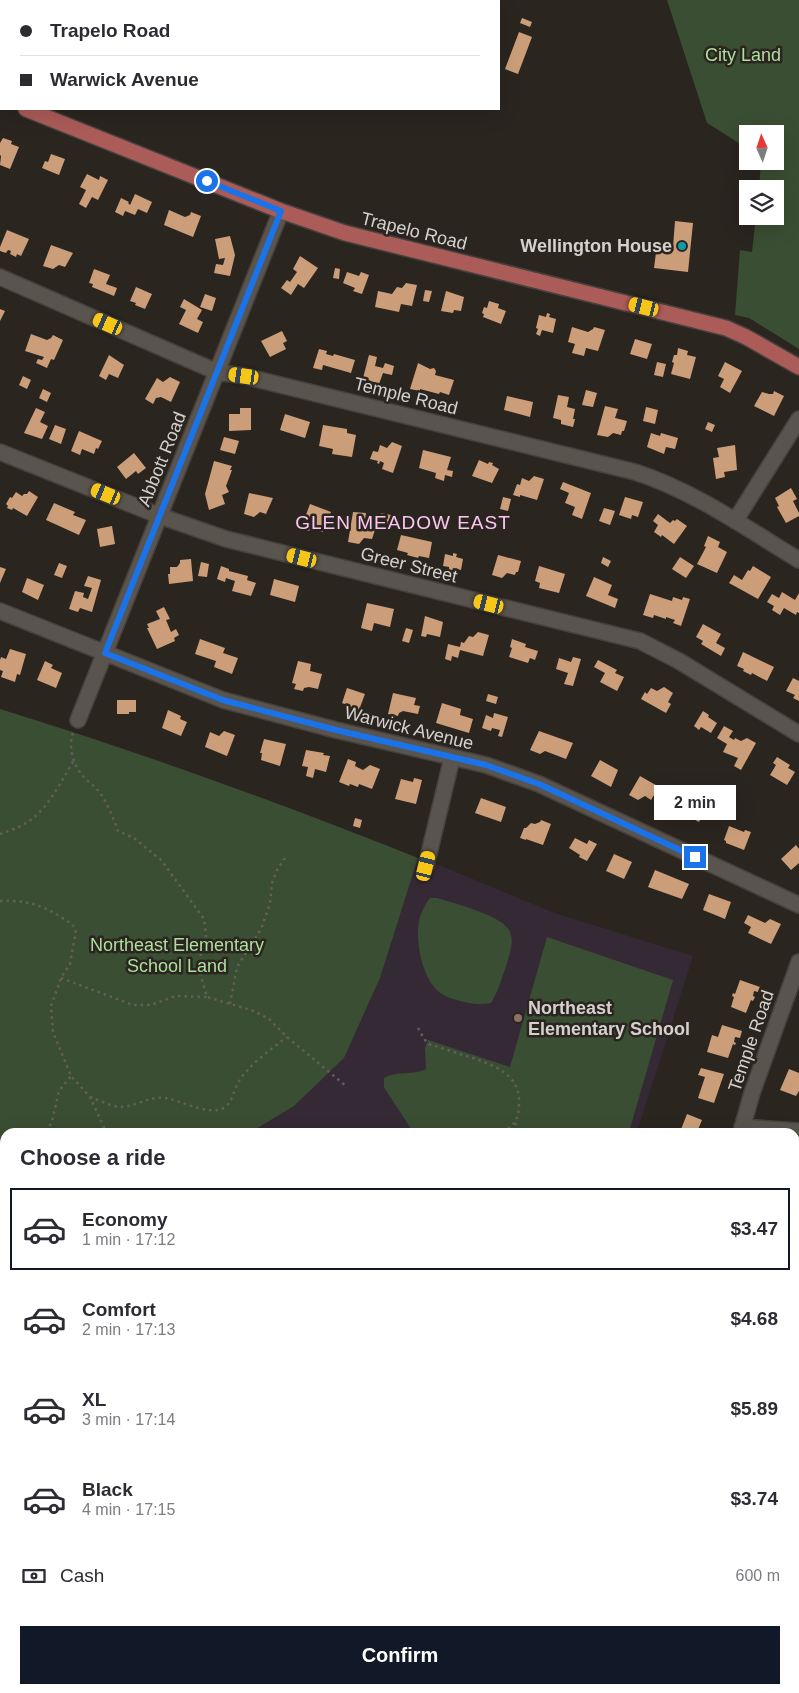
<!DOCTYPE html>
<meta charset="utf-8">
<style>
:root{--surface:#fff;--page:#f7f7f7;--text:#2b2b33;--muted:#7c7c81;--line:#e1e1e2;--accent:#111827}
body{margin:0;font-family:Arial,sans-serif;background:var(--page);color:var(--text);height:100vh;display:flex;flex-direction:column;font-size:19px;white-space:nowrap}
*{box-sizing:border-box;margin:0}
p{font-size:16px;color:var(--muted)}
.icon{flex:none;width:28px;height:28px;fill:none;stroke:currentColor;stroke-width:2;stroke-linecap:round;stroke-linejoin:round}
.map{position:relative;flex:1;overflow:hidden}
.sheet{position:absolute;left:0px;top:1128px;width:800px;height:566px;display:flex;flex-direction:column;background:var(--surface);border-radius:15px 15px 0 0;box-shadow:0 5px 20px #0002}
.sheet>*{flex:none}
.guide{position:absolute;left:0px;top:0px;width:500px;height:110px;box-shadow:0 5px 20px #0002;display:grid;align-content:center;height:110px;padding:0 20px;background:var(--surface)}
.needle{width:32px;rotate:357deg}
.buttons{position:absolute;left:739px;top:125px;display:grid;gap:10px}
.buttons a{display:grid;place-items:center;width:45px;height:45px;border-radius:0px;background:var(--surface);box-shadow:0 5px 20px #0002;font-size:25px}
.end{position:absolute;width:22px;height:22px;margin:-11px;border:6px solid #1a73e8;background:#fff;box-shadow:0 0 0 2px #fff}
.from{border-radius:50%}
.bubble{position:absolute;height:35px;border-radius:0px;background:var(--surface);box-shadow:0 5px 20px #0002;font-size:16px;font-weight:800;line-height:35px;text-align:center}
.car{position:absolute;width:15px;height:30px;margin:-15px -8px;border-radius:6px;box-shadow:0 0 4px 1px #0007;background:linear-gradient(#f5c518 24%,#345 0 40%,#f5c518 0 76%,#345 0 86%,#f5c518 0)}
.guide b{display:flex;align-items:center;gap:18px;height:48px;font-size:19px}
.guide b+b{border-top:1px solid var(--line)}
.guide i{width:12px;height:12px;background:var(--text)}
ul{padding:0;list-style:none}
li{display:flex;align-items:center;gap:15px;height:82px;margin:0 10px 8px;padding:0 10px;border:2px solid transparent;border-radius:0px}
li div{flex:1}
li b{display:block;font-size:19px}
li em{font-style:normal;font-weight:800}
li.active{border-color:var(--accent)}
li>.icon{width:45px;height:45px;stroke-width:1.5}
h2{padding:0 20px;font-size:22px;line-height:60px}
.pay{display:flex;align-items:center;gap:12px;height:55px;padding:0 20px;font-size:19px}
.pay p{margin-inline-start:auto}
.primary-button{display:flex;gap:10px;margin-top:auto;padding:10px 20px}
.primary-button a{flex:1;height:58px;border-radius:0px;background:var(--accent);color:#fff;font-size:20px;font-weight:800;line-height:58px;text-align:center}
.map>svg:first-child{display:block}
.education{fill:#362936}
.green{fill:#3a4e33}
.building{fill:#cb9e79}
.lines{fill:none;stroke-linecap:round;stroke-linejoin:round}
.minor-casing{stroke:#46413d;stroke-width:18}
.major-casing{stroke:#46413d;stroke-width:18}
.path{stroke:#645e5a;stroke-width:2.5;stroke-dasharray:2.5 4;stroke-linecap:butt}
.minor{stroke:#5a544e;stroke-width:15}
.major{stroke:#ab5b58;stroke-width:15}
.route{stroke:#1a73e8;stroke-width:6}
.culture-dot{fill:#0f9aa8;stroke:#2b2520;stroke-width:2}
.education-dot{fill:#8d6e63;stroke:#2b2520;stroke-width:2}
.labels{text-anchor:middle;dominant-baseline:central;stroke-width:5;stroke-linejoin:round;paint-order:stroke}
.park-label{font-size:18px;fill:#addf9d;stroke:#2b2520}
.street-label{font-size:18px;fill:#d5d1ce;stroke:#2b2520}
.poi-label{font-size:18px;font-weight:bold;fill:#d5d1ce;stroke:#2b2520;text-anchor:end}
.neighbourhood-label{font-size:19px;letter-spacing:1px;fill:#fcc7f1;stroke:#2b2520}
</style>
<div class="map">
<svg width="799" height="1693" viewBox="0 0 799 1693">
<rect width="100%" height="100%" fill="#2b2520"/>
<path class="education" d="M418,858l23,8 116,48 136,42 -56,176h-386l43,-26 50,-48 36,-80z"/>
<path class="green" d="M667,0h132v349l-50,-31 -14,-3 5,-65 12,2 4,-36h19v-27h-16l2,-28h14v-27h-27l-1,14 -40,-25z
M0,709c142,44 281,94 418,149l-38,120 -36,80 -50,48 -43,26h-246v188l-5,-3z
M430,898h7c16,5 68,18 73,34 4,11 0,20 -3,31 -5,14 -8,27 -16,40 -9,2 -18,1 -27,-1 -8,-2 -16,-4 -22,-8 -19,-12 -27,-51 -23,-72 1,-9 6,-17 11,-24z
M547,937l126,43 -44,152h-216l-29,-45v-9c14,-8 28,-2 42,-9l-1,-21 3,-8 82,27z"/>
<path class="building" d="M522,18l10,4 -2,5 -10,-4z
M519,32l13,5 -14,37 -13,-5z
M3,138l9,3 -1,3 8,3 -9,22 -10,-4 1,-9 -1,-1v-12z
M51,154l14,5 -6,16 -17,-7 3,-7 3,1z
M87,174l12,6 1,-4 8,4 -10,20 -6,-3 -6,11 -7,-4 7,-14 -6,-3z
M135,194l17,8 -5,11 -9,-4 -3,6 -10,-4 -2,5 -8,-4 6,-14 8,4 -1,1 2,2z
M169,210l16,7 5,-2 1,-3 10,4 -8,21 -29,-12z
M675,221l18,2 -5,49 -34,-4 3,-23 16,2z
M7,230l22,9 -8,17 -4,-2 -1,3 -6,-3 1,-3 -3,-1 -2,3 -6,-2v-4z
M230,236l5,19 -5,21 -16,-3 2,-9 7,1 2,-7 -6,1 -4,-20z
M51,245l22,8 -8,14 -6,-2 -6,4 -10,-3z
M300,256l18,12 -14,20 -6,-4 -7,11 -10,-7 6,-8 3,2 7,-10 -4,-3z
M335,268l5,1 -1,10 -6,-1z
M94,269l16,6 -4,9 11,4 -3,8 -22,-9 1,-3 -4,-1z
M347,272l12,4 2,-4 8,3 -7,19 -9,-3 2,-3 -12,-5z
M406,283l11,2 -5,21 -11,-2 -2,8 -24,-5 3,-16 14,3 5,-7 5,1z
M136,287l16,7 -7,15 -10,-4 1,-2 -6,-2z
M425,290l7,1 -3,11 -6,-1z
M446,291l18,6 -3,14 -7,-1 -1,3 -12,-2z
M205,294l11,4 -4,13 -12,-4z
M184,299l18,11 -5,9 6,3 -5,11 -19,-9 7,-14 -6,-3z
M489,301l10,3 -1,4 8,3 -5,13 -18,-7 1,-3 -2,-1 2,-6 3,1z
M0,309l5,2 -5,10z
M547,313l3,1 -1,3 7,2 -3,14 -11,-3 -2,6 -4,-2 2,-5 -2,-1 3,-13 7,2z
M572,327l16,5 5,-3 1,-2 11,3 -7,21 -12,-3 -2,8 -12,-3 3,-9 -7,-2z
M282,331l5,10 -4,2 3,6 -16,8 -9,-16z
M31,334l16,6 4,-2 2,-3 10,5 -9,20 -3,-1 -4,9 -11,-5 2,-4 4,1 2,-3 -19,-6z
M635,339l17,5 -5,15 -17,-5z
M678,348l10,3 -1,4 9,2 -6,22 -19,-5 3,-11 -2,-1 2,-7h3z
M319,349l8,2 -1,3 7,2 1,-2 21,6 -4,13 -28,-8 -1,5 -9,-2z
M109,355l15,10 -6,13 -9,-4 -3,6 -7,-4z
M369,355l8,2 -2,9 8,2 2,-5 9,3 -2,9 -9,-2 -4,11 -16,-6z
M657,362l9,2 -3,13 -9,-2z
M725,362l17,9 -12,22 -10,-6 4,-8 -6,-3z
M418,363l12,6 4,-1 2,3 -1,4 19,5 -5,15 -9,-3 -1,2 -19,-5v2l-10,-2z
M23,376l8,4 -4,9 -8,-4z
M170,377l10,5 -9,20 -10,-5 -5,1 -3,6 -8,-5 12,-21 6,4z
M43,389l8,4 -4,9 -8,-4z
M586,390l11,3 -4,14 -11,-2z
M774,391l10,5 -10,20 -20,-10 8,-14 7,2h4z
M558,395l11,2 -2,10 8,2 -2,10h2l-2,8 -12,-3v-4l-8,-2z
M507,396l26,6 -3,15 -26,-7z
M605,406l13,3 -3,9 12,3 -3,10h-2l-1,4 -8,-2 -5,4 -11,-2z
M646,407l12,3 -3,14 -12,-3z
M36,408l9,4 -5,10 8,4 -6,13 -18,-6z
M240,408h11v22l-22,1v-17h11z
M285,414l25,8 -5,16 -25,-8z
M708,422l7,3 -3,7 -7,-3z
M55,425l11,4 -5,15 -12,-5z
M323,425l24,4v4l9,2 -4,22 -20,-3 1,-5 -14,-3z
M79,431l23,10 -4,8 -2,-1 -2,6 -12,-5 -2,6 -9,-4z
M651,433l9,3 1,-3 17,5 -3,11 -9,-2 -2,7 -17,-7z
M224,437l15,4 -4,13 -15,-4z
M392,442l10,4 -9,27 -11,-4 2,-6 -4,-2 -1,3 -2,-1 1,-2 -8,-2 3,-8 5,1 2,-7 7,3z
M735,445l2,25 -13,2 1,5 -9,2 -3,-21 6,-1 -2,-9z
M423,450l28,7 -4,13 6,1 -1,6 -7,-2 -1,6 -9,-3 1,-5 -17,-5z
M134,453l12,15 -8,6 -2,-3 -10,8 -9,-12z
M479,460l9,4 1,-2 4,1 -1,2 7,4 -7,14 -20,-7z
M214,461l18,5 -2,4h2l-6,16 3,6 -7,3 3,9 -16,6 -4,-16z
M534,476l10,3 -7,21 -17,-5v2l-7,-2 4,-11 3,1 2,-7 7,3z
M563,482l28,11 -9,26 -10,-4 3,-8 -10,-4 4,-10 -9,-4z
M791,488l6,11 -4,2 6,12v3l-13,7 -9,-16 2,-1 -4,-8z
M29,491l9,6 -11,19 -14,-8 -1,2 -5,-2 1,-2 -2,-2 4,-7 2,1 4,-6 6,4 2,-2h3z
M249,493l24,5 -7,16 -6,-2 -6,5 -10,-3z
M503,497l8,2 -3,12 -8,-2z
M625,497l18,5 -5,15 -6,-2 -1,4 -12,-4z
M54,503l21,9 -2,3 13,5 -7,15 -33,-15z
M310,504l21,8 -8,20 -12,-4 -2,3 -8,-3z
M604,508l11,3 -5,14 -11,-4z
M353,512l13,1 -1,7 3,1 1,-5 11,2 1,-5 10,2 -2,14 -13,-2 -4,12 -8,-1 -5,6 -11,-2z
M658,514l12,9 3,-3 2,1 2,-2 10,7 -13,18 -12,-9 -1,2 -7,-5 4,-7 -5,-4z
M112,526l3,18 -15,3 -3,-18z
M401,535l31,7 -3,16 -10,-2 -1,2 -11,-3 1,-2 -11,-3z
M708,536l12,6 -2,5 9,5 -10,21 -20,-9 9,-17 -2,-1z
M453,553l4,1 -1,3 7,2 -2,11 -8,-2 -1,3 -3,-1v-3l-6,-1 2,-12 8,2z
M498,555l23,6 -3,11h-2l-1,3 -8,-2 -5,5 -10,-3z
M603,557l8,4 -3,6 -7,-4z
M680,557l14,9 -8,12 -14,-9z
M191,559l2,22 -24,3 -1,-10h2v-7h7l3,-4v-3z
M201,562l8,2 -2,13 -9,-1z
M59,563l8,3 -5,12 -8,-3z
M221,566l8,3v2l19,5 -1,4 9,3 -5,13 -19,-5 3,-10 -9,-3 -1,4 -8,-3z
M539,566l26,8 -6,19 -20,-5 1,-5 -5,-2z
M753,566l18,11 -13,22 -29,-16 5,-8 8,5 6,-10 2,1z
M0,567l6,2 -6,14z
M88,576l13,4 -9,32 -12,-4 -2,4 -9,-3 6,-18 9,2 -1,4 5,2 4,-11 -8,-2z
M594,577l18,8 -4,10 10,4 -3,9 -29,-12z
M27,578l17,7 -6,15 -16,-8z
M274,579l25,7 -4,16 -25,-7z
M782,592l13,8 4,-7v20l-2,-1 -1,3 -12,-7 -4,7 -8,-5 2,-4 -7,-4 5,-8 7,4z
M650,594l22,7 1,-4 9,3 1,-3 7,2 -9,27 -8,-3 2,-3 -9,-3v2l-12,-4 -1,3 -10,-3z
M367,603l27,6 -4,18 -16,-4 -2,8 -11,-3z
M164,607l6,12 -4,1 5,12 5,-3 3,6 -5,3 1,3 -18,8 -10,-21h2l-2,-4 13,-5 -4,-8z
M425,616l18,6 -3,15 -13,-3 -1,3 -5,-1z
M703,624l18,10 -5,9 9,5 -4,8 -20,-12 2,-3 -7,-4z
M406,628l7,2 -4,13 -7,-2z
M478,632l11,3 -6,21 -23,-6 -2,8 -6,-2 -1,5 -6,-2 3,-15 12,3 1,-5 3,1 5,-7 4,1z
M200,639l25,9 -2,5 15,5 -6,16 -18,-7 2,-6 -21,-7z
M512,639l14,5 -1,3 13,4 -3,9 -5,-2 -2,5 -19,-6 3,-9 -2,-1z
M10,649l16,5 -6,21 -3,-1 -2,8 -14,-5 2,-6 -3,-1v-10l1,-3 5,2z
M743,652l31,15 -7,14 -15,-8 -1,2 -8,-4 1,-2 -7,-3z
M573,657l8,2 -8,27 -9,-2 4,-11 -12,-4 3,-11 12,4z
M598,660l19,10 -2,3 9,4 -7,14 -17,-9 5,-9 -11,-6z
M45,661l8,4 -2,3 11,5 -6,15 -19,-8z
M298,661l13,3 -1,7 12,3 -4,15 -9,-2 -5,1 -1,3 -9,-2 2,-5 -4,-1z
M793,678l6,3v20l-6,-3 2,-3 -9,-4z
M664,687l9,6 -5,9 3,2 -5,9 -25,-14 4,-7 2,2 4,-6 6,3z
M347,688l18,6 -6,16 -17,-7z
M393,693l23,5 -2,7 6,1 -2,8 -15,-3 -4,2 -1,3 -10,-2z
M488,694l10,3 -2,7 -10,-3z
M117,700h19v12h-7v2h-12z
M442,703l19,6 -1,6 13,4 -4,14 -33,-10z
M168,710l13,6 -1,3 7,3 -6,14 -19,-8z
M703,711l6,4 -1,2 9,6 -6,10 -10,-6 -2,3 -5,-4z
M368,712l8,4 -4,8 -8,-4z
M494,713l14,4 -6,20 -4,-1 2,-6 -8,-2 -1,3 -9,-3 4,-13 7,3z
M724,726l9,5 -4,6 5,3 1,-2 6,3 6,-3 9,5 -15,27 -7,-4 4,-8 -15,-6 4,-8 -10,-6z
M224,731l11,4 -8,21 -22,-9 5,-15 9,4z
M539,731l34,12 -7,16 -21,-8 -5,3 -10,-4z
M264,739l22,5 -6,22 -19,-6 1,-7h-2z
M306,750l18,3 -1,2 7,1 -4,16 -11,-3 -2,9 -7,-2 2,-9 -6,-1z
M777,757l13,8 -2,3 7,4 -8,13 -17,-10 6,-10 -3,-2z
M348,759l8,3 -1,4 8,4 7,-5 10,4 -8,20 -13,-5 -1,3 -8,-3 -1,2 -10,-4z
M600,760l18,10 -7,17 -20,-11z
M640,776l21,12 -5,8 -2,-1 -3,5 -6,-4 -7,4 -9,-5z
M414,778l8,2 -6,24 -21,-5 6,-20 12,3z
M690,794l5,3 -2,5 13,7 -7,13 -11,-6 -2,4 -9,-5 9,-17 1,1z
M481,798l25,9 -5,15 -26,-9z
M355,818l7,2 -2,8 -7,-2z
M541,820l10,4 -8,21 -17,-6v1l-6,-2 4,-10h2l5,-5 4,1 5,-2z
M729,826l15,6 1,-2 6,2 -7,18 -18,-7v-2l-2,-1z
M575,838l12,6 2,-4 8,4 -10,17 -8,-4 1,-2 -11,-7z
M796,845l3,4v14l-8,7 -10,-11z
M614,854l18,8 -8,17 -18,-8z
M655,870l34,14 -7,15 -34,-12z
M709,894l22,8 -6,17 -22,-9z
M748,915l17,8 5,-4 11,5 -10,20 -23,-11 3,-6 -7,-4z
M740,980l20,7 -2,5 -4,-1 -1,5 2,1 -2,4 -2,-1 -5,13 -15,-6 3,-10 -2,-1 1,-3 2,1z
M722,1025l20,6 -2,7 -5,-1 -1,5 2,1 -1,2 -2,-1 -5,14 -21,-6 5,-17 6,2z
M701,1068l23,6 -10,29 -16,-5 7,-21 -7,-2z
M789,1069l10,4v18l-3,5 -16,-6z
M687,1114l15,6 -5,12h-17z
M795,1163h4v21h-4z
M795,1267l4,14v7l-4,1z
M799,1307v31l-2,1 -2,-9v-22z
M5,1473v65l-2,-1 -3,9v-59z
M0,1606h5v17l-5,-1z
M0,1629h5v10l-5,-1z
M0,1645h5v9h-5z
M0,1660l5,1v9l-5,-1z
M137,1689h24l-2,4h-16l-7,-2z"/>
<g class="lines">
<g class="minor-casing">
<path id="minor" d="M281,0v1
M80,1v-1
M477,1v-1
M0,277l217,95 27,4 391,96c59,19 111,56 164,88
M0,452l160,64 66,23 414,102 39,20 120,73
M735,521l64,-102
M0,611l223,89 113,30 150,35 53,19 260,121
M78,720l203,-509
M426,866l26,-108
M742,1127l57,4
M741,1132l11,-39 47,-131
M0,1388l5,-10
M795,1508l4,1
M795,1630l4,11
M7,1693l4,-4"/>
</g>
<g class="major-casing">
<path id="major" d="M0,99h1
M26,109l255,102 64,22 381,95 20,9 53,30"/>
</g>
<path class="path" d="M73,733c-5,13 0,32 10,43 5,6 12,10 17,17 8,11 13,25 18,38l16,7 27,22 43,59 2,17 -6,21v16l7,24 47,14 15,8 18,18 59,49
M0,834c9,-3 18,-6 26,-11 21,-12 36,-43 48,-63
M0,901c25,-1 40,3 61,16 6,4 12,7 15,13l-6,34 -9,14 -10,28 2,26 18,44 19,21 16,35
M61,978l72,27h18l24,-9 32,1
M230,1004l7,-37 24,-38 9,-25 2,-21 5,-13 8,-12
M418,1028l7,12 4,4c13,4 27,9 41,13 23,8 51,17 49,47 0,14 -4,21 -16,28
M90,1097c9,3 20,9 30,10 15,0 29,-11 45,-9 14,2 42,17 56,11 12,-4 12,-19 18,-28 11,-17 32,-32 48,-44
M515,1123l6,9
M47,1132l5,-11 7,-30 12,-15
M0,1191l5,-5"/>
<use href="#minor" class="minor"/>
<use href="#major" class="major"/>
</g>
<g class="lines">
<path class="route" d="M207,181l74,30 -176,442 118,47 113,30 150,35 53,19 156,73"/>
</g>
<circle class="culture-dot" cx="682" cy="246" r="5"/>
<circle class="education-dot" cx="518" cy="1018" r="5"/>
<g class="labels">
<g class="park-label">
<text x="743" y="55">City Land</text>
<text x="177" y="945">Northeast Elementary<tspan x="177" dy="21">School Land</tspan></text>
</g>
<g class="street-label">
<text transform="translate(414 231) rotate(14)">Trapelo Road</text>
<text transform="translate(406 396) rotate(14)">Temple Road</text>
<text transform="translate(162 459) rotate(-68)">Abbott Road</text>
<text transform="translate(409 565) rotate(14)">Greer Street</text>
<text transform="translate(409 728) rotate(14)">Warwick Avenue</text>
<text transform="translate(751 1041) rotate(-71)">Temple Road</text>
</g>
<g class="poi-label">
<text x="672" y="246">Wellington House</text>
<text x="528" y="1008" text-anchor="start">Northeast<tspan x="528" dy="21">Elementary School</tspan></text>
</g>
<g class="neighbourhood-label">
<text x="403" y="522">GLEN MEADOW EAST</text>
</g>
</g>
</svg>
<div class="buttons">
<a><svg class="needle" viewBox="-14 -14 28 28"><path d="M0-13l5 13h-10z" fill="#e53935"/><path d="M0 13l5-13h-10z" fill="#7c7c81"/></svg></a>
<a><svg class="icon" aria-label="layers" viewBox="0 0 24 24"><path d="M12 4l9 5-9 5-9-5zM3 14l9 5 9-5"/></svg></a>
</div>
<i class="end from" style="left:207px;top:181px"></i>
<i class="end" style="left:695px;top:857px"></i>
<div class="bubble" style="left:654px;top:785px;width:82px">2 min</div>
<i class="car" style="left:644px;top:307px;rotate:284deg"></i>
<i class="car" style="left:108px;top:324px;rotate:294deg"></i>
<i class="car" style="left:244px;top:376px;rotate:278deg"></i>
<i class="car" style="left:106px;top:494px;rotate:292deg"></i>
<i class="car" style="left:302px;top:558px;rotate:284deg"></i>
<i class="car" style="left:489px;top:604px;rotate:284deg"></i>
<i class="car" style="left:426px;top:866px;rotate:14deg"></i>
<div class="guide">
<b><i class="from"></i>Trapelo Road</b>
<b><i></i>Warwick Avenue</b>
</div>
<section class="sheet">
<h2>Choose a ride</h2>
<ul>
<li class="active"><svg class="icon" aria-label="car" viewBox="0 0 24 24"><path d="M5 17H2v-5l4-1 3-4h7l3 4 3 1v5h-3M9 17h6M6 11h13"/><circle cx="7" cy="17" r="2"/><circle cx="17" cy="17" r="2"/></svg><div><b>Economy</b><p>1 min · 17:12</p></div><em>$3.47</em></li>
<li><svg class="icon" aria-label="car" viewBox="0 0 24 24"><path d="M5 17H2v-5l4-1 3-4h7l3 4 3 1v5h-3M9 17h6M6 11h13"/><circle cx="7" cy="17" r="2"/><circle cx="17" cy="17" r="2"/></svg><div><b>Comfort</b><p>2 min · 17:13</p></div><em>$4.68</em></li>
<li><svg class="icon" aria-label="car" viewBox="0 0 24 24"><path d="M5 17H2v-5l4-1 3-4h7l3 4 3 1v5h-3M9 17h6M6 11h13"/><circle cx="7" cy="17" r="2"/><circle cx="17" cy="17" r="2"/></svg><div><b>XL</b><p>3 min · 17:14</p></div><em>$5.89</em></li>
<li><svg class="icon" aria-label="car" viewBox="0 0 24 24"><path d="M5 17H2v-5l4-1 3-4h7l3 4 3 1v5h-3M9 17h6M6 11h13"/><circle cx="7" cy="17" r="2"/><circle cx="17" cy="17" r="2"/></svg><div><b>Black</b><p>4 min · 17:15</p></div><em>$3.74</em></li>
</ul>
<div class="pay"><svg class="icon" aria-label="cash" viewBox="0 0 24 24"><path d="M3 7h18v10H3z"/><circle cx="12" cy="12" r="2"/></svg>Cash<p>600 m</p></div>
<div class="primary-button"><a>Confirm</a></div>
</section>
</div>
